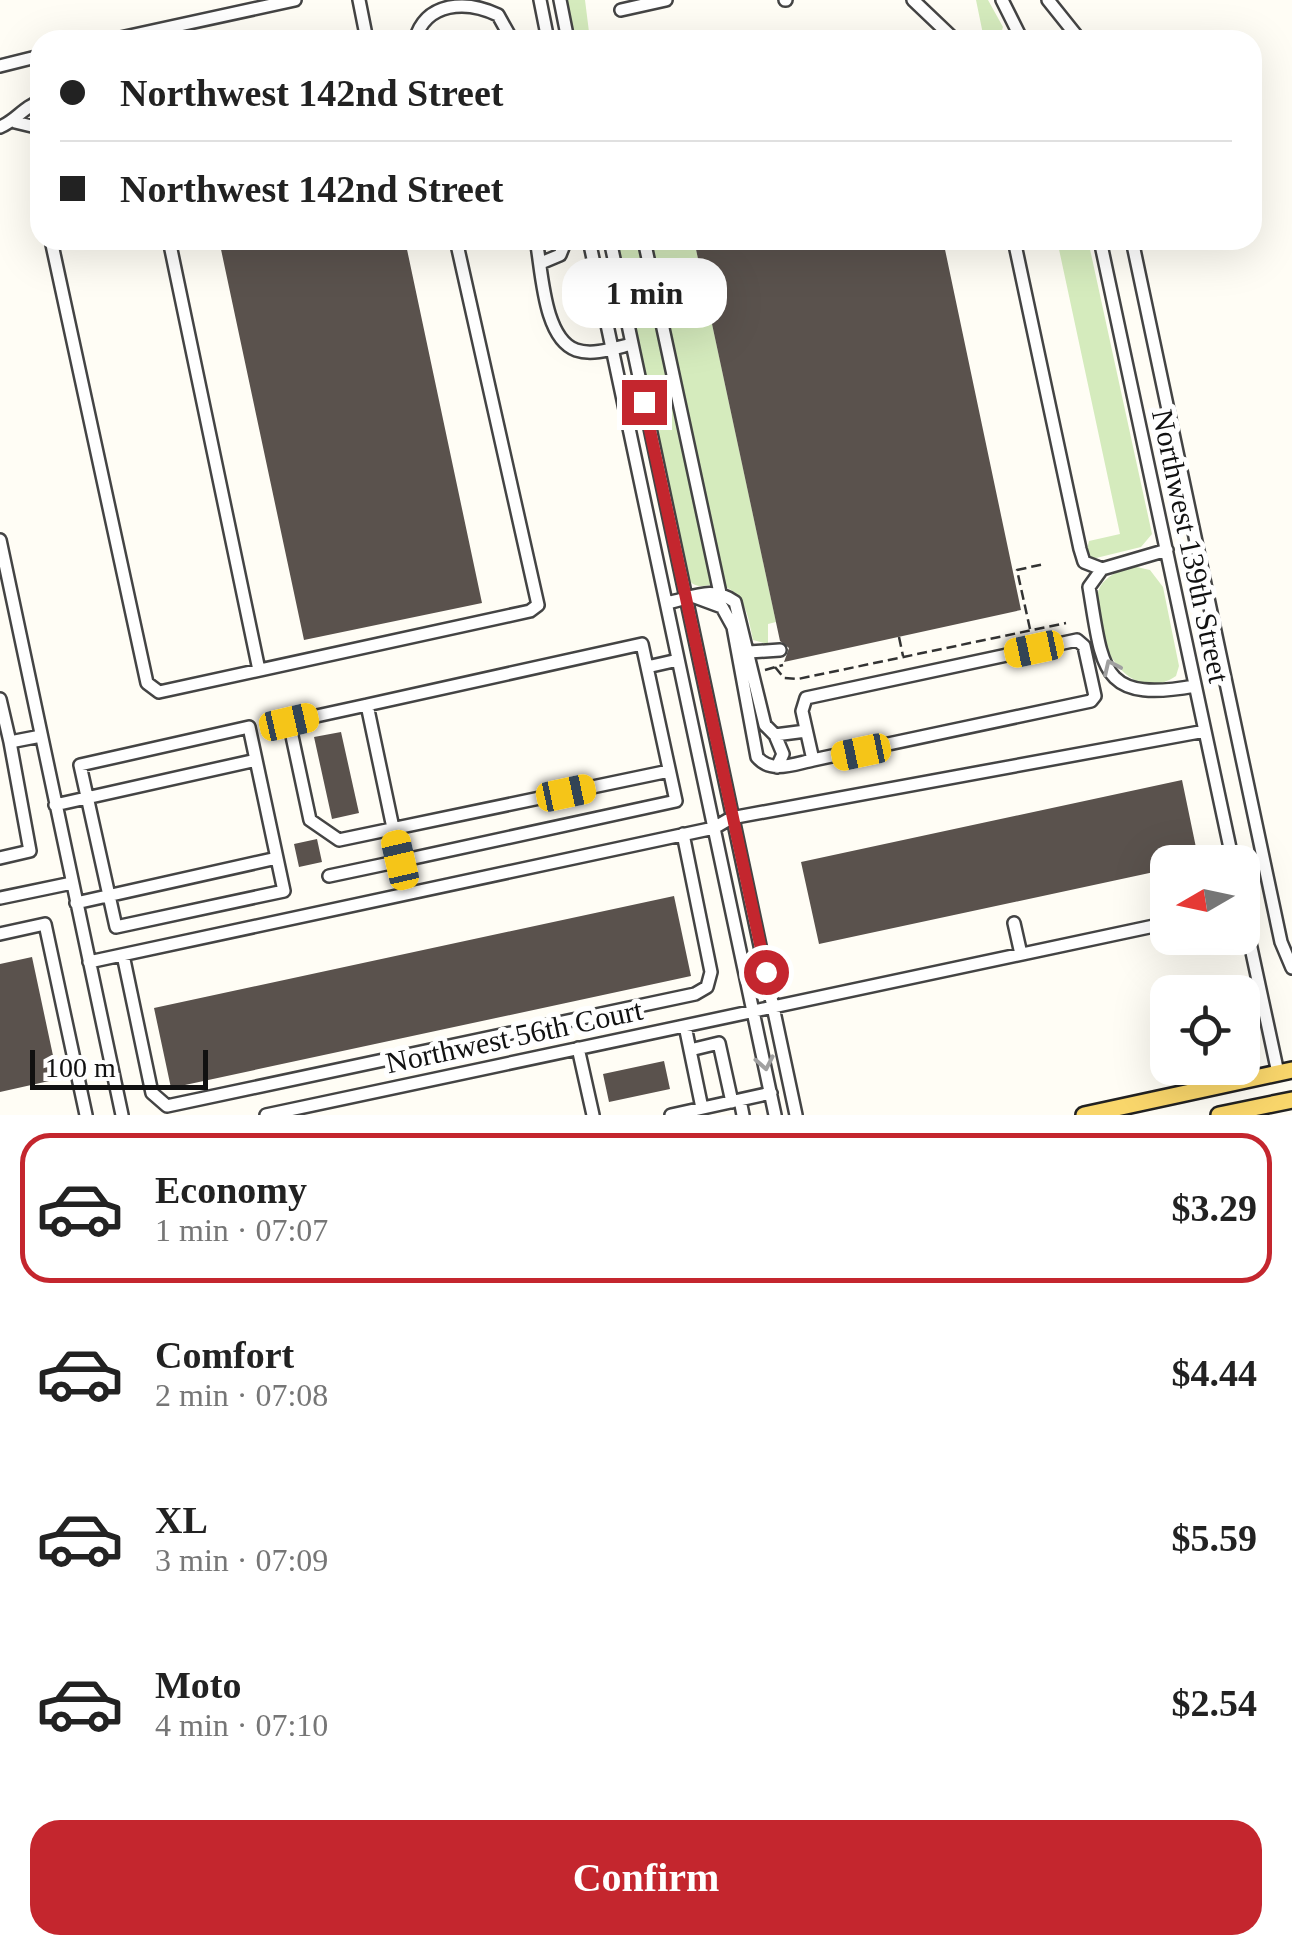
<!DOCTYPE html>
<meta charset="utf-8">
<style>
:root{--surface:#fff;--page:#f6f6f6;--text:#222;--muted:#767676;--line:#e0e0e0;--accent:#c4262e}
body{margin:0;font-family:"Times New Roman",serif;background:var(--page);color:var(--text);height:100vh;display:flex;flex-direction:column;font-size:38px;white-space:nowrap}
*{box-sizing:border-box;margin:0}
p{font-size:32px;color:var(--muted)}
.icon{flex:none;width:55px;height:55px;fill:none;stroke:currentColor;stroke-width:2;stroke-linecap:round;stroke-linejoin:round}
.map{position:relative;height:1115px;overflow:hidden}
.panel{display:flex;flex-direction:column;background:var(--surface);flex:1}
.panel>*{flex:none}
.guide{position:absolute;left:30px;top:30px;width:1232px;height:220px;border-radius:30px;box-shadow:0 10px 40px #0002;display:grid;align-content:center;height:220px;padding:0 30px;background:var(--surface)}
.needle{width:65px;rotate:261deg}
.controls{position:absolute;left:1150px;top:845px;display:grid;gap:20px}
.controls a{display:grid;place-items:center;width:110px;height:110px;border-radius:20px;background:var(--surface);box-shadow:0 10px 40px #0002;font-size:50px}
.scale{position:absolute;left:30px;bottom:25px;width:178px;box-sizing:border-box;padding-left:10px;border:5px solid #111;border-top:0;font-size:28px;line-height:35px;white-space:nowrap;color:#111;-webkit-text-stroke:8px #fff;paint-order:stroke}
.end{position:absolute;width:45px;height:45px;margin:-22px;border:12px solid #c4262e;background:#fff;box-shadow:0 0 0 5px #fff}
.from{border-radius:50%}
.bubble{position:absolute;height:70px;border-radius:30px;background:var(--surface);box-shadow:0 10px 40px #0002;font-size:32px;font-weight:600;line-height:70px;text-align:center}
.car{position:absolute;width:30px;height:60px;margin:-30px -15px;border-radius:12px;box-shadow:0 0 8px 2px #0007;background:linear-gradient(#f5c518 24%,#345 0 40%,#f5c518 0 76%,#345 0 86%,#f5c518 0)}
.guide b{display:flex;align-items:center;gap:35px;height:95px;font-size:38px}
.guide b+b{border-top:2px solid var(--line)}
.guide i{width:25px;height:25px;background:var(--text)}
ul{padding:18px 0 0;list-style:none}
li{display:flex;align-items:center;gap:30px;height:150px;margin:0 20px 15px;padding:0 10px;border:5px solid transparent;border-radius:30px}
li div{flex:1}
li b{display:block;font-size:38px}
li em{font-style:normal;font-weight:600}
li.active{border-color:var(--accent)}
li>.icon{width:90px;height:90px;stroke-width:1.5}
.primary-button{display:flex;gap:20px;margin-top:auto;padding:20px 30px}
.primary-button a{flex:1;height:115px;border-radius:30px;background:var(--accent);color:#fff;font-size:40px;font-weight:600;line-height:115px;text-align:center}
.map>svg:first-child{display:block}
.green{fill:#d5ebbd}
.building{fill:#5a524d}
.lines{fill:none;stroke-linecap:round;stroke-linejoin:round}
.minor-casing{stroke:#444;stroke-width:16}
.major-casing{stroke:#222;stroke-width:20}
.path{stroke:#333;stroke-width:2.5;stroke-dasharray:10 5;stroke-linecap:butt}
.minor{stroke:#fff;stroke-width:11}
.major{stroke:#f9d66b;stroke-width:15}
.oneway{stroke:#a0a0a0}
.route{stroke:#c4262e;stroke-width:12}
.labels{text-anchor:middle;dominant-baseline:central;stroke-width:10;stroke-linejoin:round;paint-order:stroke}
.street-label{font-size:30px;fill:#111;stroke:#fff}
</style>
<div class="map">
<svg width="1292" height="1115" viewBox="0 0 1292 1115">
<rect width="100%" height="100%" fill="#fffdf5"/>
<path class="green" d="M566,0h19l5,40h-16z
M976,0h12l15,27 -4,13 -15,-1z
M617,240h77l82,382 -8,2v20l-15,-4c-5,-25 -9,-56 -42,-55 -11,1 -14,3 -23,-5z
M1057,240h31l64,294 -11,13 -49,12 -5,-9 2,-9 31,-7z
M1132,566l18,4 13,17 16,79 -3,10c-53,36 -93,-56 -76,-89 6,-11 20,-17 32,-21z"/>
<path class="building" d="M219,240h186l77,363 -178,37z
M694,240h249l78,370 -237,52 5,-14 -9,-7z
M341,732l18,81 -27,6 -18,-82z
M1182,780l17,82h-31v7l-349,75 -18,-82z
M317,839l5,23 -23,5 -5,-23z
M674,896l17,80 -520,112 -17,-80z
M32,957l26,122 -58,13v-128z
M664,1061l6,28 -61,13 -6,-28z"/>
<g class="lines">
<g class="minor-casing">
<path id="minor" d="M359,0l8,40
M540,0l8,40
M560,0l8,40
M785,0h1
M913,0l42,40
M1002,0l20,40
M1048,0l32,40
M621,10l45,-10
M111,40l184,-40
M415,40c11,-39 52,-40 83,-25l14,25
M0,66l40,-10
M15,122l25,6
M0,127c16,-6 24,-21 40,-25
M51,240l96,443 12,9 371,-81 8,-6 -82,-365
M169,240l90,430
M536,240c6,29 7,98 40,110 17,6 39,-2 56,-6
M589,240l186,875
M610,240l186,875
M644,240l76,353
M1014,240l66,309 4,13 18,7
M1100,240l133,622
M1132,240l149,702 11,26
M541,263l19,-8 6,-15
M0,540l122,575
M1167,550l-65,19 -13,18c14,83 11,116 106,99
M695,597l27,10 11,20 24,130c14,17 37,7 56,3
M667,603c25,-5 45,-18 68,-1l30,123 10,10 31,-4
M1077,640l7,6 11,50 -4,5 -278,59 -11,-49 4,-13z
M642,644l34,157 -276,60 -33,-156z
M749,652l31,-2
M647,667l31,-7
M0,699l10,43 31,-6
M367,705l-78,17 21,98 29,20 330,-69
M249,727l35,164 -168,36 -36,-162z
M775,735l8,19 -6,13
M55,805l201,-45
M0,858l30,-7 -20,-109
M329,876l71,-15
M0,898l72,-15
M76,903l201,-45
M1242,906l36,167
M1014,923l7,31
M0,934l45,-10 41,191
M123,955l29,138 15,13 528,-112 12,-7 4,-15 -28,-138
M89,962l625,-134 17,-10 474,-87
M685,1026l17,82
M578,1048l15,67
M690,1050l29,-7 13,59
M740,1100l3,15
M266,1115l902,-192
M671,1115l100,-22"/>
</g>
<g class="major-casing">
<path id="major" d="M1084,1115l208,-45
M1219,1115l73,-15"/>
</g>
<path class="path" d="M1030,629l-13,-59 27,-6
M899,637l4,19
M775,667l9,11 14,1 268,-56
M765,670l18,-5"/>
<use href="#minor" class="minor"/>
<use href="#major" class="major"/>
</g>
<defs><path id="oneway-chevron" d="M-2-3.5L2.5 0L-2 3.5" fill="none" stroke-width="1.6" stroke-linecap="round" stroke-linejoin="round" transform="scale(2.5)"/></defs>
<g class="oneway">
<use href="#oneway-chevron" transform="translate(1111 667) rotate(-115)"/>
<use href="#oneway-chevron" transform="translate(765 1063) rotate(79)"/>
</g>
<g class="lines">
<path class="route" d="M644,402l122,570"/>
</g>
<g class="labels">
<g class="street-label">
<text transform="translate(1191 546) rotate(78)">Northwest 139th Street</text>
<text transform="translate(514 1036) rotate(-12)">Northwest 56th Court</text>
</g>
</g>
</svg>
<div class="controls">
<a><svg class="needle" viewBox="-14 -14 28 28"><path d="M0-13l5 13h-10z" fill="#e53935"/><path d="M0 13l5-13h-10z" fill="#767676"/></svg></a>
<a><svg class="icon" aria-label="locate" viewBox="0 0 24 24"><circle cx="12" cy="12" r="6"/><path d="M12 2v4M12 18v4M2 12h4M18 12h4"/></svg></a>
</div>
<div class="scale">100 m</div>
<i class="end from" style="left:766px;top:972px"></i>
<i class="end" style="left:644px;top:402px"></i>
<div class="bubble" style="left:562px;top:258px;width:165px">1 min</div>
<i class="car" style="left:1034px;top:649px;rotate:258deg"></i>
<i class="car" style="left:289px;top:722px;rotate:77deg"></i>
<i class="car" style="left:861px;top:752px;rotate:258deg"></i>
<i class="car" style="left:566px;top:793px;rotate:78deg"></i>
<i class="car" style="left:400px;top:860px;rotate:347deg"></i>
<div class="guide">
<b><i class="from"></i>Northwest 142nd Street</b>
<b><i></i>Northwest 142nd Street</b>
</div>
</div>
<section class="panel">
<ul>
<li class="active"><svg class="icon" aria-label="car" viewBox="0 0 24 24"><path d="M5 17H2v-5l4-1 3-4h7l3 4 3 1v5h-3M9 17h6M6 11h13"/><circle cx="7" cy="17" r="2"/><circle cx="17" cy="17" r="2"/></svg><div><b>Economy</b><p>1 min · 07:07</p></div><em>$3.29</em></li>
<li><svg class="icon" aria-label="car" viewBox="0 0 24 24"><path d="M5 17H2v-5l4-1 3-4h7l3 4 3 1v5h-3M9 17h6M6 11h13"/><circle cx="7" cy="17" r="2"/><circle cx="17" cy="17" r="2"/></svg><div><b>Comfort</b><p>2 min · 07:08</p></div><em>$4.44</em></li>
<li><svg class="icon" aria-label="car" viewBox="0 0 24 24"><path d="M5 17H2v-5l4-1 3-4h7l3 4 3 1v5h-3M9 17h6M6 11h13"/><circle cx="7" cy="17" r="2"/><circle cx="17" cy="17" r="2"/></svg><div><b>XL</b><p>3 min · 07:09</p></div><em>$5.59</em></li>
<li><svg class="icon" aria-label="car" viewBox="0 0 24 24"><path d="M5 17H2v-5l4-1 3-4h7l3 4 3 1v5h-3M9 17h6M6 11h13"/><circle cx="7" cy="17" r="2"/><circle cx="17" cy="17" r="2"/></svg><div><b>Moto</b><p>4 min · 07:10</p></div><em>$2.54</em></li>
</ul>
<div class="primary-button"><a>Confirm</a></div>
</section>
